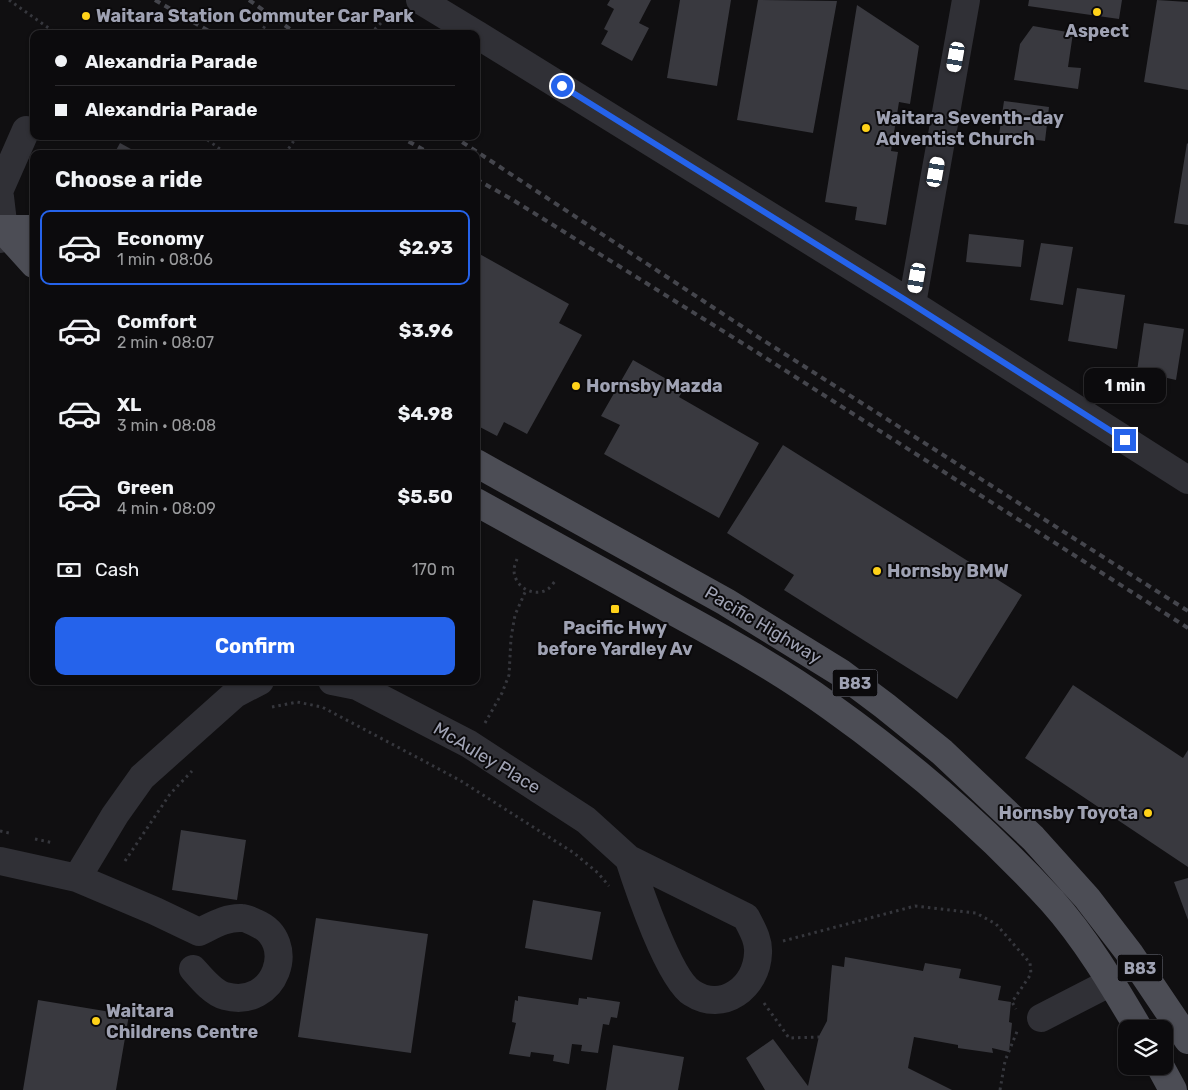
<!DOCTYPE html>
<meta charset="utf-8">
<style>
:root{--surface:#0c0b0d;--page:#1a191b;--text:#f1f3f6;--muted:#9a9b9d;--line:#2c2b2e;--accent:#2563eb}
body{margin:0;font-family:Rubik,sans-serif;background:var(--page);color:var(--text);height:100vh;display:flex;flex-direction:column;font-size:19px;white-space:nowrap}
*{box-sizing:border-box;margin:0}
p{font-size:16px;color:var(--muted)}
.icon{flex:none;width:28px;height:28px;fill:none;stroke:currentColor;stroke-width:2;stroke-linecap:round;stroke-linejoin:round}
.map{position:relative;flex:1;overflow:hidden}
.side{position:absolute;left:30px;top:150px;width:450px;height:535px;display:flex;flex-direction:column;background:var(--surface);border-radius:10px;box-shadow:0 1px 4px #0004,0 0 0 1px var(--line)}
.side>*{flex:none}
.hud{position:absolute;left:30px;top:30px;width:450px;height:110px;border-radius:10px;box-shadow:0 1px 4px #0004,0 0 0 1px var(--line);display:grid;align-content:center;height:110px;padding:0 25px;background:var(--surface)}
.buttons{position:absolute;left:1118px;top:1020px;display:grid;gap:10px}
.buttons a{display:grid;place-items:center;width:55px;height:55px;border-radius:10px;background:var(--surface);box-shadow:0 1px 4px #0004,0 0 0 1px var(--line);font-size:25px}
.end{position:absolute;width:22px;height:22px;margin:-11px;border:6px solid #2563eb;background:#fff;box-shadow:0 0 0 2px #fff}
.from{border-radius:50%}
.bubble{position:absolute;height:35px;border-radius:10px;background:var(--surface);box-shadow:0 1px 4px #0004,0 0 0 1px var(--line);font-size:16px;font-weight:700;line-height:35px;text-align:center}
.car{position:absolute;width:15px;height:30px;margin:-15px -8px;border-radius:6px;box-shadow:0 0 4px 1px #0007;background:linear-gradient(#fff 24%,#345 0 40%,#fff 0 76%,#345 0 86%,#fff 0)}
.hud b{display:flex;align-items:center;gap:18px;height:48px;font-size:19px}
.hud b+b{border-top:1px solid var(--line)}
.hud i{width:12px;height:12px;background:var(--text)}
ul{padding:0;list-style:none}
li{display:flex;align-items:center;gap:15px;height:75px;margin:0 10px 8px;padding:0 15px;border:2px solid transparent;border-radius:10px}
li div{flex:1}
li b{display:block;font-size:19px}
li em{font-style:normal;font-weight:700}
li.selected{border-color:var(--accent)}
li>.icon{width:45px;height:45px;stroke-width:1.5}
h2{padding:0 25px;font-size:22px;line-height:60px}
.pay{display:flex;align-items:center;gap:12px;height:55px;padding:0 25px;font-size:19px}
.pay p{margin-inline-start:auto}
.action{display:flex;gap:10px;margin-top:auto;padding:10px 25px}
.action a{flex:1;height:58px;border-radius:10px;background:var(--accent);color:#fff;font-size:20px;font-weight:700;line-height:58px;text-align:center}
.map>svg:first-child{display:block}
.building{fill:#39393f}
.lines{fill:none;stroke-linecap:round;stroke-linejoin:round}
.path{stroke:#36373d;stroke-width:3;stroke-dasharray:2.5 4;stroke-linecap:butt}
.minor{stroke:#303036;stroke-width:28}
.major{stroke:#4c4d55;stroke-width:28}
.rail{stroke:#45464d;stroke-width:4;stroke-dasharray:6 5;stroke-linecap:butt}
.route{stroke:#2563eb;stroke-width:6}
.poi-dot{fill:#ffd219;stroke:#0b0a0c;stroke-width:2}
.labels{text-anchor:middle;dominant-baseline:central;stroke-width:4;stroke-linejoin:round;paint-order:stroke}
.shield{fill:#0b0a0c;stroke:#737481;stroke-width:1}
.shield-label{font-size:16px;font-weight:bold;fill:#9fa2b3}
.poi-label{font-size:18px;font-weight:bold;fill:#9fa2b3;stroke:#0b0a0c;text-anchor:start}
.street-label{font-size:18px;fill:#9fa2b3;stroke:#0b0a0c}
</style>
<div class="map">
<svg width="1188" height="1090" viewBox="0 0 1188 1090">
<rect width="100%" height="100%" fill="#100f11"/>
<path class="building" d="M610,0h41l-12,23 10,5 -17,33 -31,-17 7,-13 -4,-2 10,-20 -7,-4z
M680,0h51l-14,86 -50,-8z
M758,0l79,1 -24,132 -76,-13z
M1029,0h93l-3,19 -91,-13z
M1157,0l31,2v88l-44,-8z
M857,5l62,41 -9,58 -11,-2 -8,49 7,1 -12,73 -31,-5 2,-13 -32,-5z
M1033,26l40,7 -5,34 13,1 -3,21 -64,-9 6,-36z
M1004,101l45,6 -4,34 -46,-6z
M120,143l20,11h-26z
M1187,143l1,1v81l-14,-2z
M969,234l55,6 -3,27 -55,-5z
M1041,243l32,4 -10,58 -33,-5z
M476,252l93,52 -10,19 23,12 -55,99 -23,-12 -7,14 -21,-11z
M1077,288l48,7 -8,54 -49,-8z
M1144,323l40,6 -8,51 -39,-9z
M633,360l51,29 -5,8 80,46 -40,75 -115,-64 16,-29 -19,-9z
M783,445l239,150 -65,104 -173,-109 10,-15 -67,-42z
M1073,685l110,73 5,-8v117l-163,-109z
M181,830l65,10 -9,60 -65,-10z
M1188,878v42l-14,-38z
M533,900l68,12 -9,48 -67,-12z
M316,918l112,16 -17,119 -113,-16z
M845,957l78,14 2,-8 36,6 -2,9 42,8 -3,14 13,2 -2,20 3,1 -3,29 -17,-4 1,5 -35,-5v-3l-44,-8 -6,31 44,22h-187l-19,-32 27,-19 35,47 11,-50 8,-15 5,-56 12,2z
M518,996l60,9 1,-7 8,1v-2l33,5 -3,16 -6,-1 -2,8 -6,-1 -5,29 -17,-2 1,-6 -10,-1 -3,20 -16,-3 1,-6 -23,-3 -1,5 -21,-3 7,-31 -4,-1 3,-22 3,1z
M38,1000l91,15 -13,75h-93z
M613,1045l71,12 -6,33h-72z"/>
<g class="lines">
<path class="path" d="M9,0l48,34
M260,34l8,-13
M370,34l16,-16
M202,136l25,18
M285,154l12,-18
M517,559c-1,3 -3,8 -3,11 0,17 20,28 34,19 3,-2 6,-7 8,-9
M272,707l25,-5 25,5 102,54 37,20 113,72 24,20 11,13
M485,723l17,-30 7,-18 2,-37 4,-23 11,-25
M0,831l9,2
M35,839l19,4
M125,861l45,-67 22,-23
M783,941l132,-35 61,7 20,11 34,39 1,11 -19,28 4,7
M764,1003l25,35 30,-1
M1000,1090l5,-29 13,-32"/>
<path class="minor" d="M420,0l56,34
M476,34l436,270 276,176
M0,189l26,-59
M0,197l4,34 -4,8
M912,304l54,-304
M332,681l25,5 112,58 117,76 43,39 117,58c6,12 13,23 12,36 -1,34 -35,60 -66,40 -23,-14 -54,-106 -63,-134
M0,861l77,17 78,33 44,21c13,-6 27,-15 43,-14 4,0 10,3 14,5 43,18 20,87 -31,73 -12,-3 -24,-18 -32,-27
M77,878l38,-63 27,-38 93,-83 25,-13
M1041,1018l70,-36"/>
<path class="major" d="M0,229h34
M4,231l30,33
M476,463l250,139 115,71 44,33 57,46 91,86 54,60 43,56 58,86
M476,502c65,36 129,71 193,107 55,30 111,61 162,98 80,57 155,122 221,194 34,38 61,84 87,128
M1160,1066l13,24"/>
<path class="rail" d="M155,0l59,34
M249,0l48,34
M399,136l32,18
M453,136l302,199 433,276
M476,179l37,21 234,146 441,282"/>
</g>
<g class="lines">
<path class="route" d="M562,86l350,218 213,136"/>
</g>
<g class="poi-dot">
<circle cx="1097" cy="12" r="5"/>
<circle cx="86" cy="16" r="5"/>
<circle cx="866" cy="128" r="5"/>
<circle cx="576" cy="386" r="5"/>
<circle cx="877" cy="571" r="5"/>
<rect x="610" y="604" width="10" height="10" rx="2.5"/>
<circle cx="1148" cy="813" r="5"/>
<circle cx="96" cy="1021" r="5"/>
</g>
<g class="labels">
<g class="shield">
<rect x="832.5" y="669.5" width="45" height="27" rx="4"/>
<rect x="1117.5" y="954.5" width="45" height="27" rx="4"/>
</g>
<g class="shield-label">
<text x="855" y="683">B83</text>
<text x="1140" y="968">B83</text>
</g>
<g class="poi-label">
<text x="96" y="16">Waitara Station Commuter Car Park</text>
<text x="1097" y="31" text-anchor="middle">Aspect</text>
<text x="876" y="118">Waitara Seventh-day<tspan x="876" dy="21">Adventist Church</tspan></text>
<text x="586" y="386">Hornsby Mazda</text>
<text x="887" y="571">Hornsby BMW</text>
<text x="615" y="628" text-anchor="middle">Pacific Hwy<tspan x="615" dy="21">before Yardley Av</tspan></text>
<text x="1138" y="813" text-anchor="end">Hornsby Toyota</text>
<text x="106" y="1011">Waitara<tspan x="106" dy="21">Childrens Centre</tspan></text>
</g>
<g class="street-label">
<text transform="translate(763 625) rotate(31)">Pacific Highway</text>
<text transform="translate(487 758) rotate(31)">McAuley Place</text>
</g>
</g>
</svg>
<div class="buttons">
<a><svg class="icon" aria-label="layers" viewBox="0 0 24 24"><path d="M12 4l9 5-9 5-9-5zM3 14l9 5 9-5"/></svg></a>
</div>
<i class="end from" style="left:562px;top:86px"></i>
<i class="end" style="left:1125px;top:440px"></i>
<div class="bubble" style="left:1084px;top:368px;width:82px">1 min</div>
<i class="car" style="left:956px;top:57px;rotate:190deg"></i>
<i class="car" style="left:936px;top:172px;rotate:10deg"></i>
<i class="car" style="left:917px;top:278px;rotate:190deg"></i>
<div class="hud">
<b><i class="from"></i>Alexandria Parade</b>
<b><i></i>Alexandria Parade</b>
</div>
<section class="side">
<h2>Choose a ride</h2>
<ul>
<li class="selected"><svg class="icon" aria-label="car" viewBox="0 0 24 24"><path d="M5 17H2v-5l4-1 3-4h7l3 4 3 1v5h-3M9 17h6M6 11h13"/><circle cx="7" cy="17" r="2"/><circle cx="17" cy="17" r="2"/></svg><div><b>Economy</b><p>1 min · 08:06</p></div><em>$2.93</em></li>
<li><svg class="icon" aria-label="car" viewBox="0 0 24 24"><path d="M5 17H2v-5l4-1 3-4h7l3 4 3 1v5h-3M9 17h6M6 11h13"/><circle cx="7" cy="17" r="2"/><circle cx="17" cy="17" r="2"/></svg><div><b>Comfort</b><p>2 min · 08:07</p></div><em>$3.96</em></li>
<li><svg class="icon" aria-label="car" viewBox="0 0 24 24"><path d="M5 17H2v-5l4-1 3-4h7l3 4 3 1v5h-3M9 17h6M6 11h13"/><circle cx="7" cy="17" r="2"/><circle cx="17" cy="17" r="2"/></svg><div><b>XL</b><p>3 min · 08:08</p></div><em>$4.98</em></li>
<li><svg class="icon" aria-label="car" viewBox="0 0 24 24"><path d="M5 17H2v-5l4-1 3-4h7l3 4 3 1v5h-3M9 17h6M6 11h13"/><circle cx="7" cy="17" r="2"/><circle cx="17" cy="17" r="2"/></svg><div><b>Green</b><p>4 min · 08:09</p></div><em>$5.50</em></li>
</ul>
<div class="pay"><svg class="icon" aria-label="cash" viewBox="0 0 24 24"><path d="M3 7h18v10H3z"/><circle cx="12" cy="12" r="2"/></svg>Cash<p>170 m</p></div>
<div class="action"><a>Confirm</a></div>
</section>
</div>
